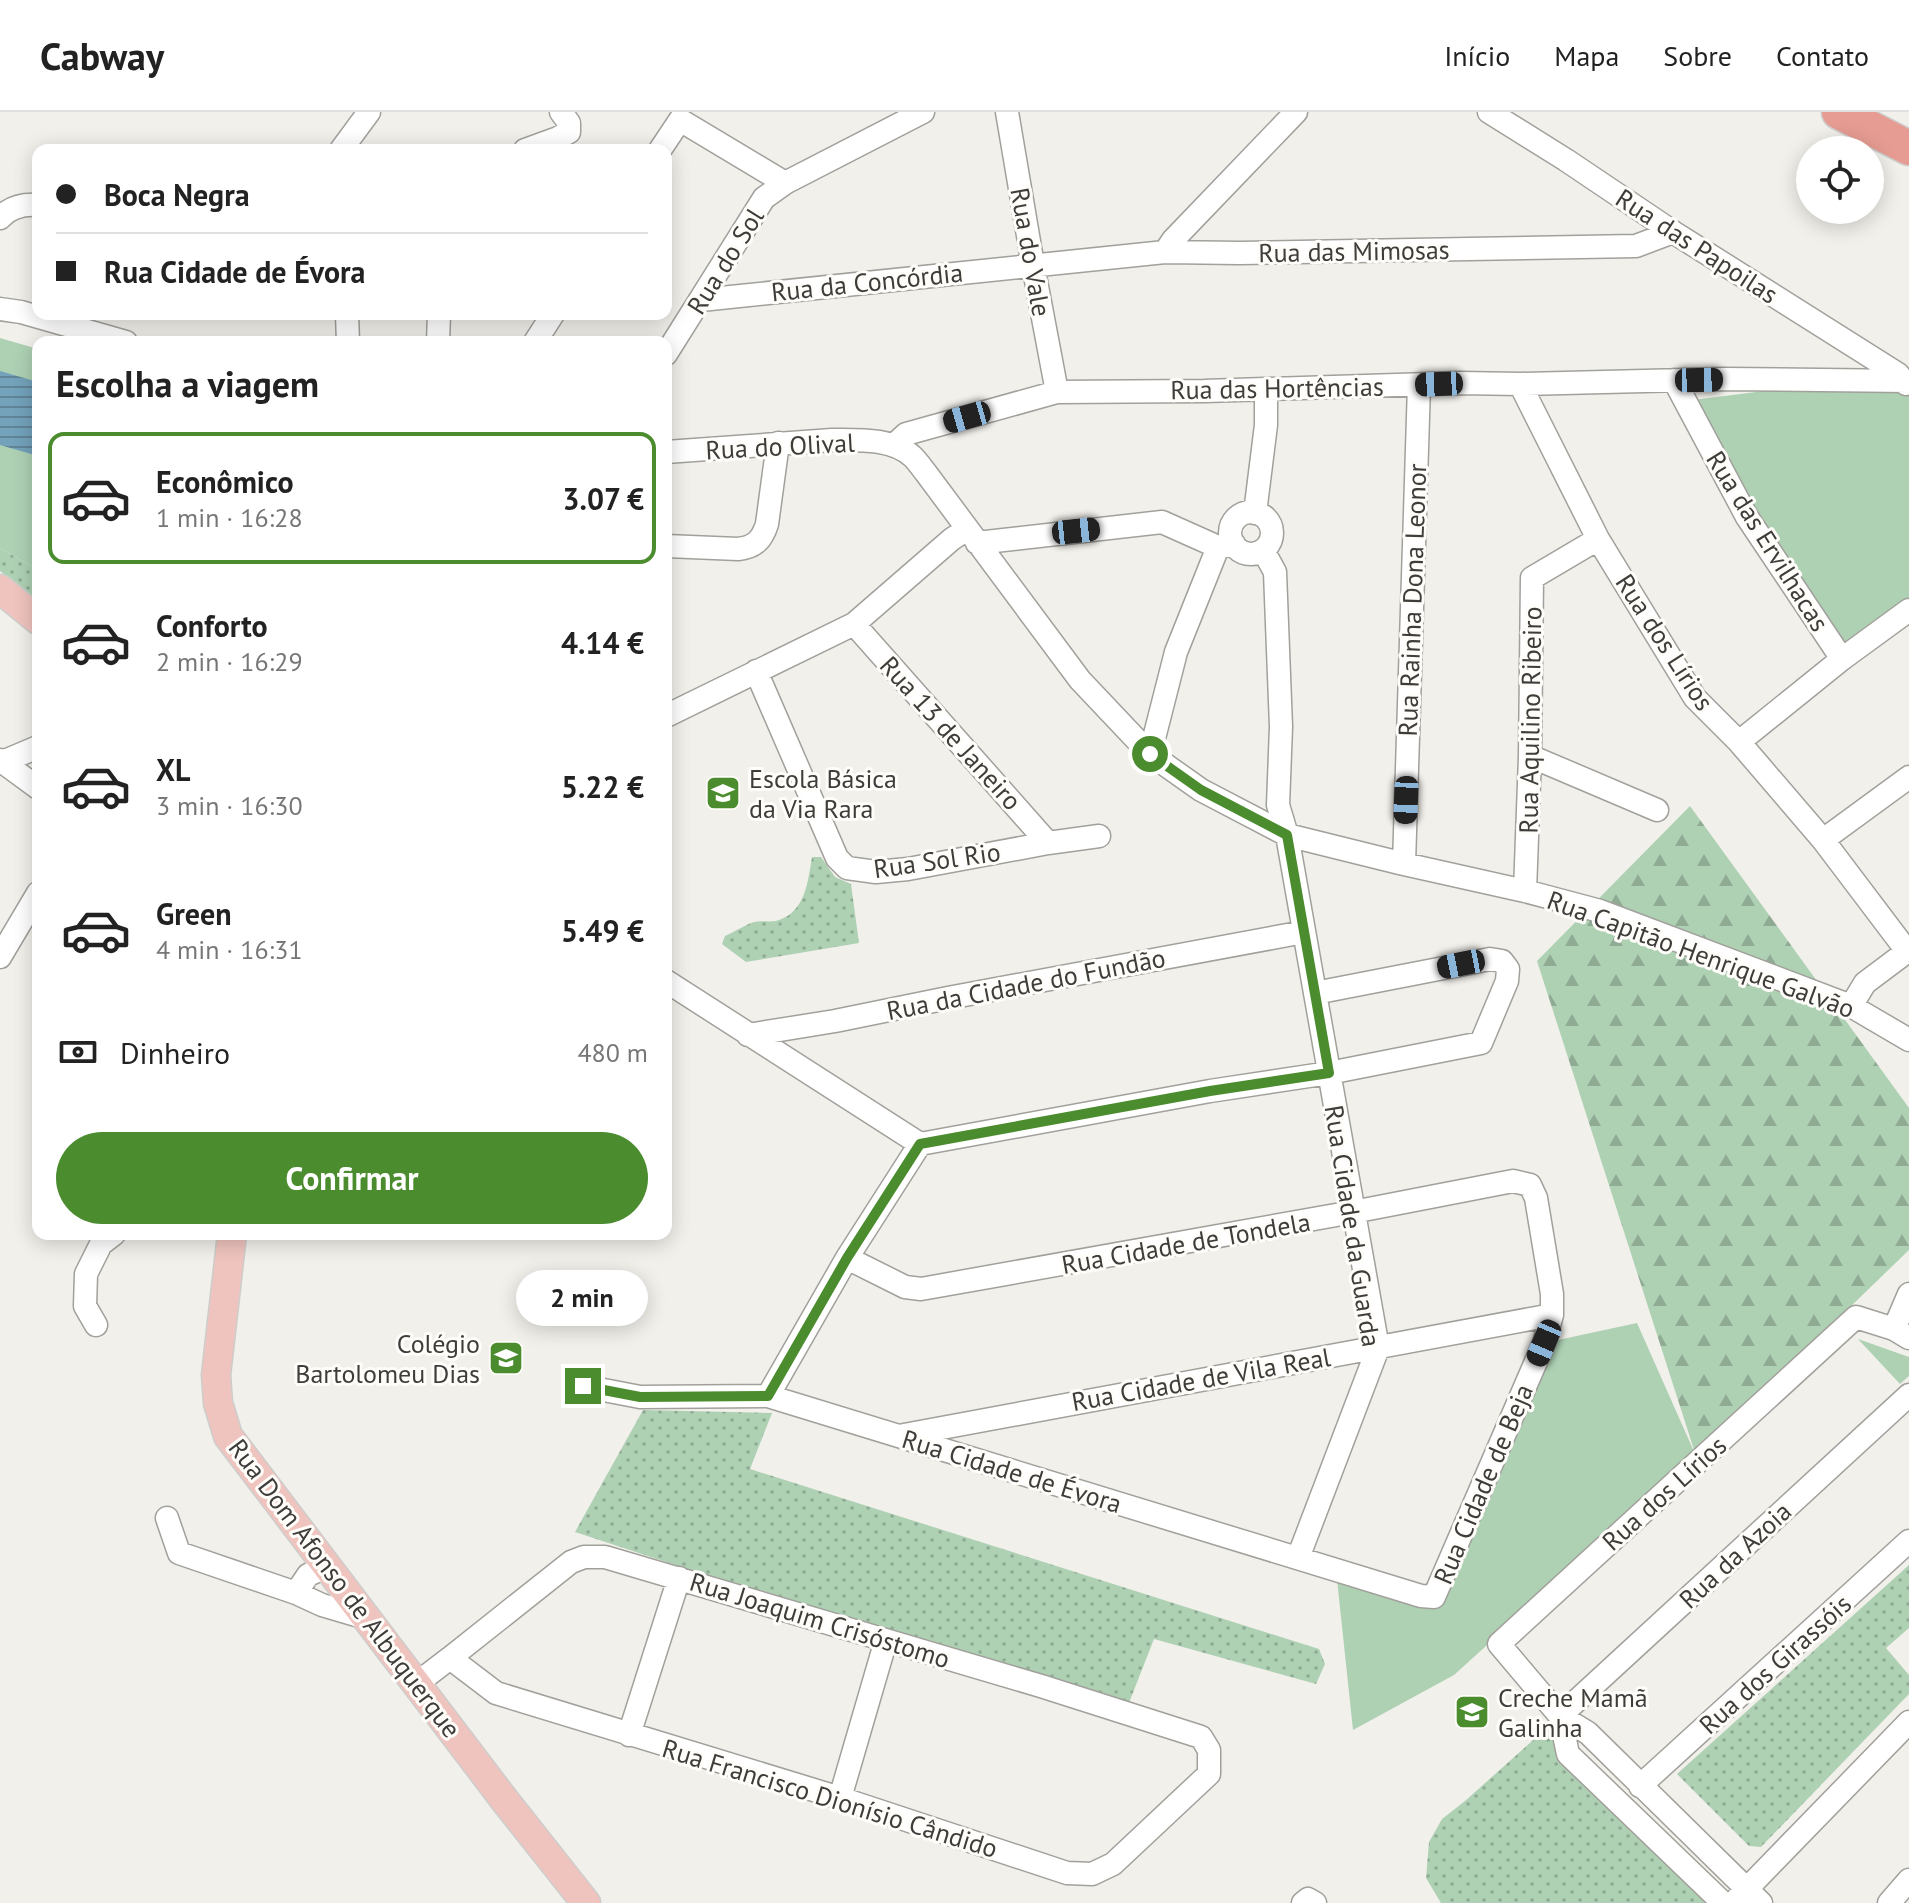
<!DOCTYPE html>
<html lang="pt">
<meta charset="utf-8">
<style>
:root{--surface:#fff;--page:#f6f6f6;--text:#222;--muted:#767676;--line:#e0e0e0;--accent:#4b8c2e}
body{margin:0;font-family:"PT Sans",sans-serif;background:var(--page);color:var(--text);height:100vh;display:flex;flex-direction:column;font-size:30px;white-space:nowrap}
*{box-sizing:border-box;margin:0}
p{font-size:26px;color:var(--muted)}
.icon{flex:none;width:44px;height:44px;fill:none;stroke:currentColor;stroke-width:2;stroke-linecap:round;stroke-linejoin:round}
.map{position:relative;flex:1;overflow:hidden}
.side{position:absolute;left:32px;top:224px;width:640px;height:904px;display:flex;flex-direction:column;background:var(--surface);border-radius:16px;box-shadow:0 4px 20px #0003}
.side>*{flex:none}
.top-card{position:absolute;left:32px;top:32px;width:640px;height:176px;border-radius:16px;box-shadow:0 4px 20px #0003;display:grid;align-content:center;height:176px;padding:0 24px;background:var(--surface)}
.tools{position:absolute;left:1796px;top:24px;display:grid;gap:16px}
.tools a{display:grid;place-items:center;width:88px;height:88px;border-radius:50%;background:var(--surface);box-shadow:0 4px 20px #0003;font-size:40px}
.end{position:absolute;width:36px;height:36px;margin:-18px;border:10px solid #4b8c2e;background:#fff;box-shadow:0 0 0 4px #fff}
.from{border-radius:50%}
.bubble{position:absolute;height:56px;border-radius:28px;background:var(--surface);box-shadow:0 4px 20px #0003;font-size:26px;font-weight:700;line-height:56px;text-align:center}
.car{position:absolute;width:24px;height:48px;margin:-24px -12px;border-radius:10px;box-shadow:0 0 6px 2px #0007;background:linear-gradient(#222 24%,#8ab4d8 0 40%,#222 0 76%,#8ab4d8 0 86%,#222 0)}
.top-card b{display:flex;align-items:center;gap:28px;height:76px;font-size:30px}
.top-card b+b{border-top:2px solid var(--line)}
.top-card i{width:20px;height:20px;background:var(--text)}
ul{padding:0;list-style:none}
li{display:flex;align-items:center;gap:24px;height:132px;margin:0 16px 12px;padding:0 8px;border:4px solid transparent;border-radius:16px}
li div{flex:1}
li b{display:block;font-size:30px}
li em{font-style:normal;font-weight:700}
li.on{border-color:var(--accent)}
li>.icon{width:72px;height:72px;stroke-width:1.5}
h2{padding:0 24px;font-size:36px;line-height:96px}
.pay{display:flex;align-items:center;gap:20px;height:88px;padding:0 24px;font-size:30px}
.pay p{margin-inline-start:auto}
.cta{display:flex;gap:16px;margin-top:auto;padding:16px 24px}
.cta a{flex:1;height:92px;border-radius:48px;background:var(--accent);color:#fff;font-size:32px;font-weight:700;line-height:92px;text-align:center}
header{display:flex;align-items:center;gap:48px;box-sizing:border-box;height:112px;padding:0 40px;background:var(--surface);border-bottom:2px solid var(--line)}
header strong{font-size:38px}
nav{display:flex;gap:44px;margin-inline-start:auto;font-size:28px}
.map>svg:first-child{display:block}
.grass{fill:#aed1b4}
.forest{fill:url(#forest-firs)}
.park{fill:url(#park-dots)}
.water{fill:url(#water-rules)}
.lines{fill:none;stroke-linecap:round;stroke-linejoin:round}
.minor-casing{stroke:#a2a09b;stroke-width:25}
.major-casing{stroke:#cdcdcc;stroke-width:31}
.highway-casing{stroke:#cdcdcc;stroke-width:37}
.minor{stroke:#fff;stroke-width:22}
.major{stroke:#f0c4be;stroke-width:28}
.highway{stroke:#e69c92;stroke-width:34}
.route{stroke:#4b8c2e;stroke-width:10}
.labels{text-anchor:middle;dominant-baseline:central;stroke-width:6;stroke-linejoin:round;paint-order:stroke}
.street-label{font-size:26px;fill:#3e3d3b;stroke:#fffdf9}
.poi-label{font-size:26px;fill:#3e3d3b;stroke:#fffdf9;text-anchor:start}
</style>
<header>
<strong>Cabway</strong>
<nav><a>Início</a><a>Mapa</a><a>Sobre</a><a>Contato</a></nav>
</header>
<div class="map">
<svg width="1909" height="1791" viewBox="0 0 1909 1791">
<defs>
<pattern id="forest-firs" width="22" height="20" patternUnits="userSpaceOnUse" patternTransform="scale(2)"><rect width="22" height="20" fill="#aed1b4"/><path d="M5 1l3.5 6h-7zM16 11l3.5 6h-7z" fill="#8fab94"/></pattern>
<pattern id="park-dots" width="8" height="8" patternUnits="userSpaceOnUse" patternTransform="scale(2)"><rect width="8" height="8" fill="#aed1b4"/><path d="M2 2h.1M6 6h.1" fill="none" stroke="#8fab94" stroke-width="1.8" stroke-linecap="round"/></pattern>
<pattern id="water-rules" width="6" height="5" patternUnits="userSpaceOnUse" patternTransform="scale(2)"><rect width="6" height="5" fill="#73a2ba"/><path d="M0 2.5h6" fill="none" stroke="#608598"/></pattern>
</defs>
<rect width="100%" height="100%" fill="#f2f0eb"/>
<path class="grass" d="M0,226l38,11v221l-38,-22z
M1898,262l11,17v217l-67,51 -157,-258z
M1637,1211l59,133 -242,219 -101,55 -17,-160 98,26 110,-253z
M1858,1227l51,18v19l-9,8z"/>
<path class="forest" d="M1690,694l219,302v142l-213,206 -159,-495z"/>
<path class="park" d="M0,436l38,22v31l-38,-30z
M812,745h9l14,20 16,7 8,59 -113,19 -24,-18 3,-8c10,-4 19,-11 29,-14 8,-2 17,1 25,-2 27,-9 29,-40 33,-63z
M643,1298l129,3 -22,56 569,180 6,15 -9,20 -162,-45 -29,74 -550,-181z
M1909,1453v63l-23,20 23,27v19l-148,153 -12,-1 -72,-72z
M1560,1604l8,38 155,149h-282l-15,-25 3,-36 13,-23 23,-18z"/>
<path class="water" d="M0,259l38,11v74l-38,-11z"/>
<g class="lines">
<g class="minor-casing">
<path id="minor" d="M1007,0l26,153 24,127
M1489,0l77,48 107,72 225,142 8,10
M341,38l28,-38
M525,38l33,-12 11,-6v-9l-8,-11
M660,38l20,-30 105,63
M0,106c10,-11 24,-14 38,-13
M1165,140l8,-12 123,-128
M701,188l464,-48 74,1 397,-7 37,-14
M0,197l21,3 105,30
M347,202l1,28
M438,230l1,-28
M535,230l18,-28
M666,242l98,-156 21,-15 138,-71
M1674,268l73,137 95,142
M1520,272l78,155 97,159 44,44 84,98 84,111
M894,333l12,-11 151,-42 147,-1 256,-8 60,1 204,-5 185,2
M666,340l166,-12c27,0 61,-2 81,17 5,5 9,11 13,16l154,207 70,74 51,36 86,45 117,29 121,27 75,20 251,95 58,34
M1230 421a21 21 0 1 1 42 0a21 21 0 1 1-42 0Z
M1255,401l11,-88v-36
M977,431l185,-21 56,25
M666,434l72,3c17,-2 24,-9 29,-25l11,-81
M1263,438l12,22 6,155 -3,78 9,30 91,513 -80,210
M854,512l194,219
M756,559l81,187 10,10 29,4 32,-3 140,-26 51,-7
M666,604l188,-92 98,-85 14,-9
M1739,630l103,-83 67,-49
M1150,642l26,-102 42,-105 16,-3
M1530,644l127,54
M0,648l38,28
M0,651l38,-16
M1823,728l86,-63
M1404,752l15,-479
M1525,779l5,-135 2,-178 66,-39
M0,845l38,-64
M666,869l254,163 290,-53 119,-18 152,-30 26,-62 1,-12 -6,-8 -12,-2 -175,34
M1851,894l14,-23 44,-33
M748,923l87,-14 113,-23 356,-66
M96,1213l-11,-19 1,-32 15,-30 13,-10
M1894,1217l15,-35
M583,1274l57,11 128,-1 653,200 13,1 110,-254 8,-28v-21l-16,-96 -6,-13 -17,-4 -160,31 -432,77 -16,-2 -58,-29
M768,1284l79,-138 73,-114
M904,1323l648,-120
M167,1406l12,35 117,40 26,12 44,13
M296,1481l12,-18 20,-9
M416,1572l34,-26 46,35 344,105 227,75 25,1 21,-10 96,-90v-24l-8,-13 -160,-51 -436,-129h-21l-13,5 -121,96
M1560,1604l349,-321
M1560,1604l8,38 155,149
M629,1623l50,-157
M1640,1674l269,-245
M840,1686l46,-158
M1737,1787l172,-177
M1303,1791l5,-4 7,4
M1761,1791l-173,-170 -28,-17 -61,-72 357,-327 38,12 15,9
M1889,1791l20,-23"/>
</g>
<g class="major-casing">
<path id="major" d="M0,477l38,31
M232,1122l-16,141 2,28 10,33 278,366 80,101"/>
</g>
<g class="highway-casing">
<path id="highway" d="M1839,0l70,36"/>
</g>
<use href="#minor" class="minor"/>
<use href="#major" class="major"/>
<use href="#highway" class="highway"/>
</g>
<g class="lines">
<path class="route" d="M583,1274l57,11 128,-1 79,-138 73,-114 290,-53 119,-18 -42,-238 -86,-45 -51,-36"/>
</g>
<defs>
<g id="school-square" transform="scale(1.8)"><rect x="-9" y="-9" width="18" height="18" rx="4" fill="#4b8c2e" stroke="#fffdf9"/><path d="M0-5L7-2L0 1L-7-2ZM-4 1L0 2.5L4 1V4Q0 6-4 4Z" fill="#fff"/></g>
</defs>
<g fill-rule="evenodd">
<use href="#school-square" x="723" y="681"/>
<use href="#school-square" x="506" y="1246"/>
<use href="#school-square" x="1472" y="1600"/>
</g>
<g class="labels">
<g class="street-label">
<text transform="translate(1697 134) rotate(33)">Rua das Papoilas</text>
<text transform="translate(1354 139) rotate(-1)">Rua das Mimosas</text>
<text transform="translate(1031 140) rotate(80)">Rua do Vale</text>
<text transform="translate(725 149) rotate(-58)">Rua do Sol</text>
<text transform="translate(867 170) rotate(-6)">Rua da Concórdia</text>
<text transform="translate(1277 276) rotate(-1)">Rua das Hortências</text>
<text transform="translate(780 334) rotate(-3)">Rua do Olival</text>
<text transform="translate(1768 429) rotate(58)">Rua das Ervilhacas</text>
<text transform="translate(1412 488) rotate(-88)">Rua Rainha Dona Leonor</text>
<text transform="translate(1665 530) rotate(57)">Rua dos Lírios</text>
<text transform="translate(1530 608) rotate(-89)">Rua Aquilino Ribeiro</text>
<text transform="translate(951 621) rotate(48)">Rua 13 de Janeiro</text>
<text transform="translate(937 748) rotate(-8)">Rua Sol Rio</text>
<text transform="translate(1701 842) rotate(20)">Rua Capitão Henrique Galvão</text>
<text transform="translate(1026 872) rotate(-11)">Rua da Cidade do Fundão</text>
<text transform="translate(1353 1114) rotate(81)">Rua Cidade da Guarda</text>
<text transform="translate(1186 1131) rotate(-10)">Rua Cidade de Tondela</text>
<text transform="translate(1201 1267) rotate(-10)">Rua Cidade de Vila Real</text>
<text transform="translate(1012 1359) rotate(17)">Rua Cidade de Évora</text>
<text transform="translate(1483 1372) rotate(-67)">Rua Cidade de Beja</text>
<text transform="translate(1664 1381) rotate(-42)">Rua dos Lírios</text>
<text transform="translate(1735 1443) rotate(-43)">Rua da Azoia</text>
<text transform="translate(345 1476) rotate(53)">Rua Dom Afonso de Albuquerque</text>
<text transform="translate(820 1508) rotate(17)">Rua Joaquim Crisóstomo</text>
<text transform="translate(1775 1552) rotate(-42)">Rua dos Girassóis</text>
<text transform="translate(830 1686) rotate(17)">Rua Francisco Dionísio Cândido</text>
</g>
<g class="poi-label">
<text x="749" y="666">Escola Básica<tspan x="749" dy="30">da Via Rara</tspan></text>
<text x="480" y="1231" text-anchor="end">Colégio<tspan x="480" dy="30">Bartolomeu Dias</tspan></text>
<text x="1498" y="1585">Creche Mamã<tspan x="1498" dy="30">Galinha</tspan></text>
</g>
</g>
</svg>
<div class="tools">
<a><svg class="icon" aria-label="locate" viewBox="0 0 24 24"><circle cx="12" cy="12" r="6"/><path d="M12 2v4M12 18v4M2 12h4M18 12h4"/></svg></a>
</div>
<i class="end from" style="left:1150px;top:642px"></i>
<i class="end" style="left:583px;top:1274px"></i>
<div class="bubble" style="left:516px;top:1158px;width:132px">2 min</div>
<i class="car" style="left:1699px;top:268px;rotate:89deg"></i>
<i class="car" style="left:1439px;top:272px;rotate:268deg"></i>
<i class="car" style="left:967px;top:305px;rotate:254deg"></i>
<i class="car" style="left:1076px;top:419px;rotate:84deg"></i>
<i class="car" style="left:1406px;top:688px;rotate:182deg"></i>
<i class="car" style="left:1461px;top:852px;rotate:259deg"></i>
<i class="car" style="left:1544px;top:1231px;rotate:203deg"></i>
<div class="top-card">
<b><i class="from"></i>Boca Negra</b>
<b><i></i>Rua Cidade de Évora</b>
</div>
<section class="side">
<h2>Escolha a viagem</h2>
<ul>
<li class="on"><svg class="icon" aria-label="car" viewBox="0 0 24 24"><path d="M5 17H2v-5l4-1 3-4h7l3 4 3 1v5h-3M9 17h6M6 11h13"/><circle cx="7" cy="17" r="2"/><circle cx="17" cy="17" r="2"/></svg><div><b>Econômico</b><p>1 min · 16:28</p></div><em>3.07 €</em></li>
<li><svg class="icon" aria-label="car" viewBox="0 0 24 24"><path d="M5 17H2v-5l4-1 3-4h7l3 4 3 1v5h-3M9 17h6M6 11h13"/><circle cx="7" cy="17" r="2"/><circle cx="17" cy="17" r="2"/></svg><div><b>Conforto</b><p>2 min · 16:29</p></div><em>4.14 €</em></li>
<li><svg class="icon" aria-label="car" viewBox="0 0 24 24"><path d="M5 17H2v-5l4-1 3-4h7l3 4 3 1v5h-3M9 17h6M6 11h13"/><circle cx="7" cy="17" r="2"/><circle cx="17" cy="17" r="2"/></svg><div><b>XL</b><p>3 min · 16:30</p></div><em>5.22 €</em></li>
<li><svg class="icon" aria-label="car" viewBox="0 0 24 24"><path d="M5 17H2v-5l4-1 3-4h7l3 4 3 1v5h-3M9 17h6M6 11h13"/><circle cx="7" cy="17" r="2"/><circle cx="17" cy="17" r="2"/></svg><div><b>Green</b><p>4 min · 16:31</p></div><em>5.49 €</em></li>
</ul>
<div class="pay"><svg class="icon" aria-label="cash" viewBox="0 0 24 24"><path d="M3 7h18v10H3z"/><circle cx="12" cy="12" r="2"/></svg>Dinheiro<p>480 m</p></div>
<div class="cta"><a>Confirmar</a></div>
</section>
</div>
